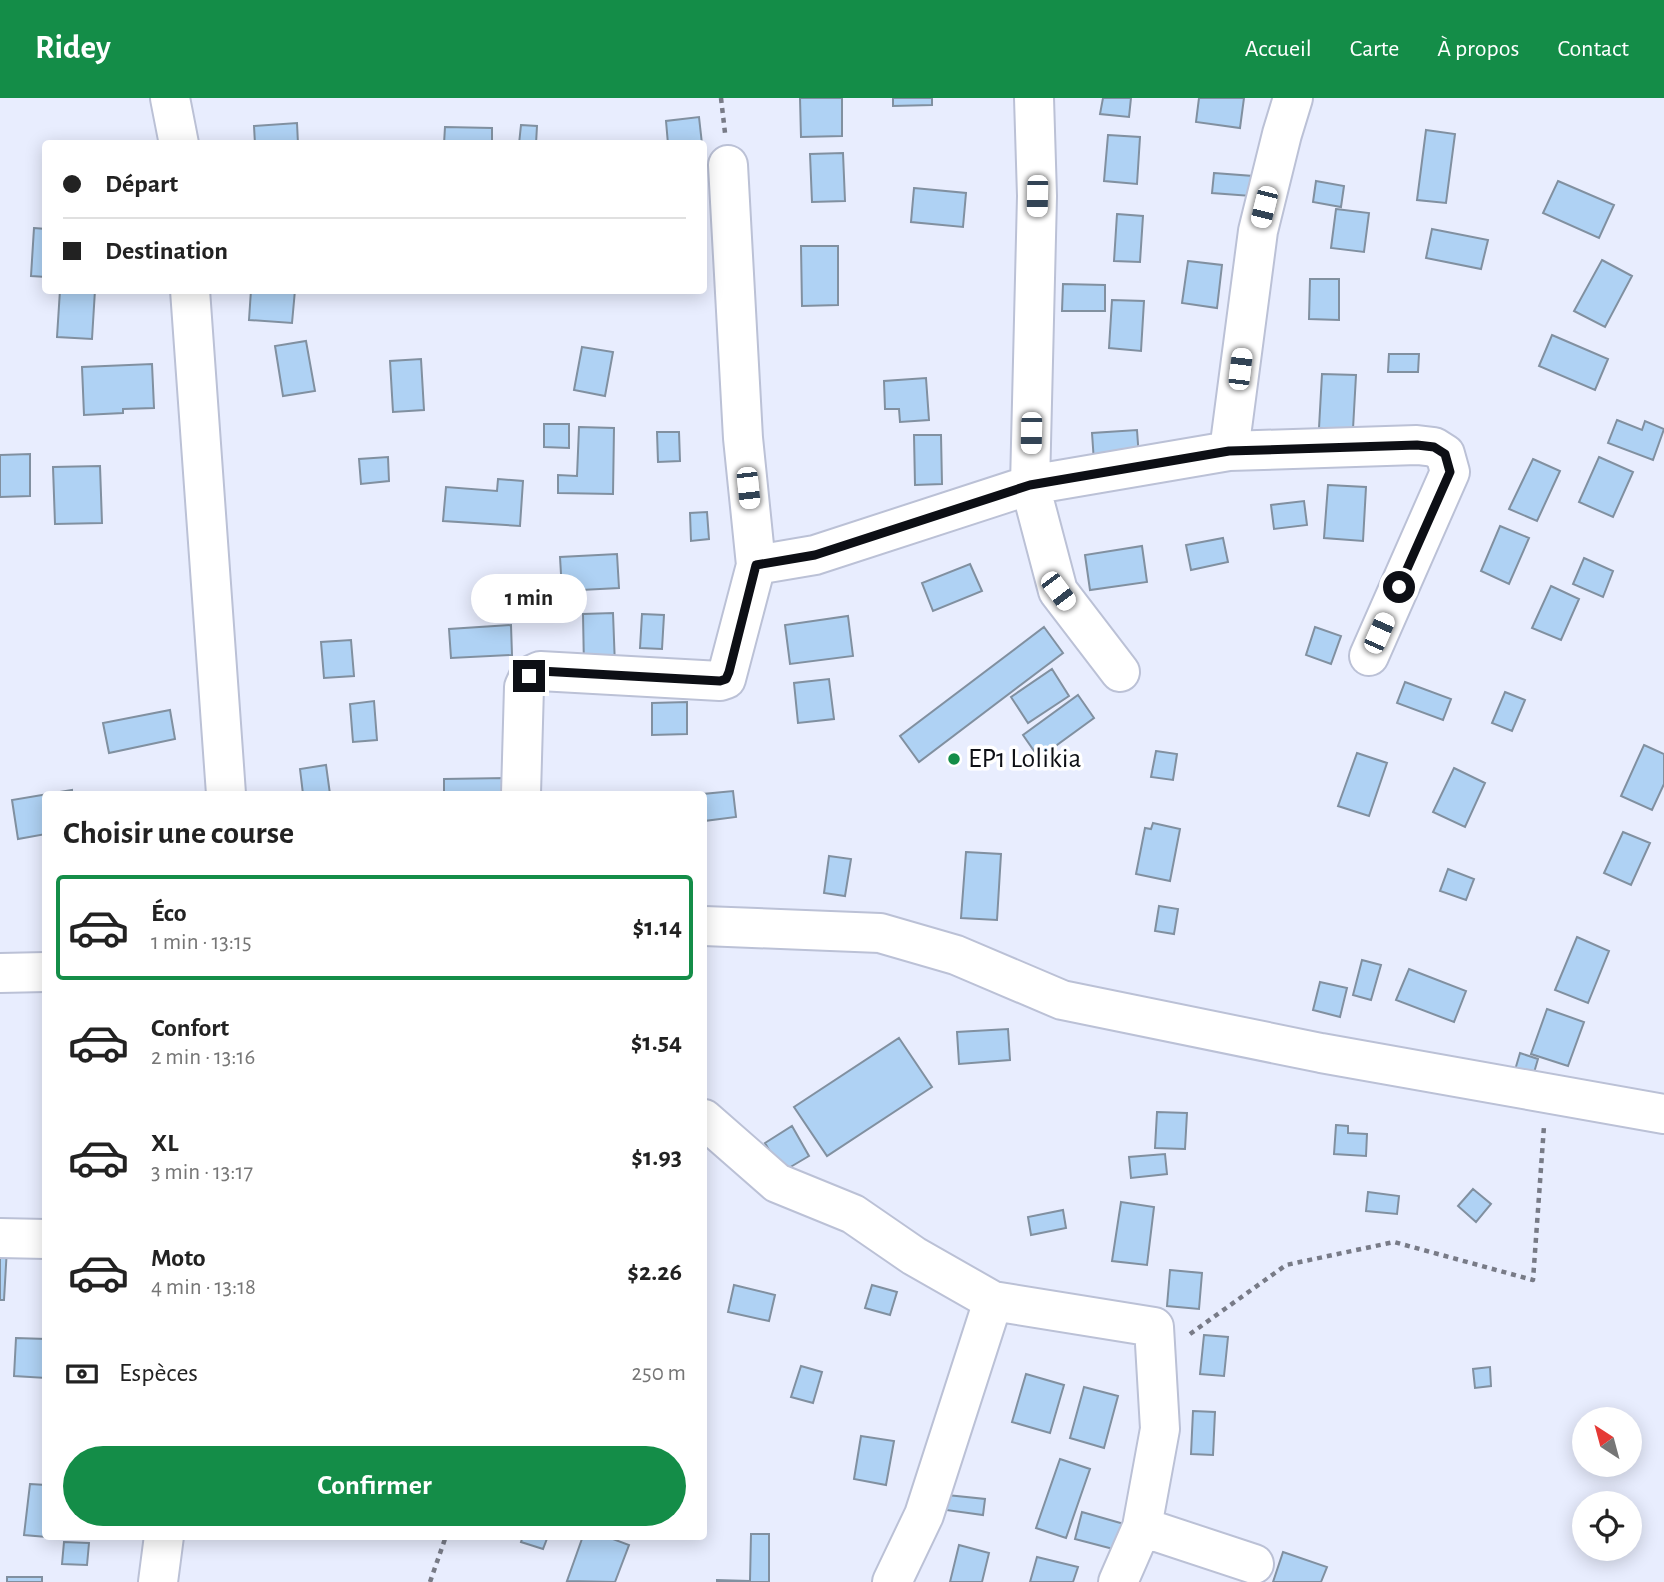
<!DOCTYPE html>
<html lang="fr">
<meta charset="utf-8">
<style>
:root{--surface:#fff;--page:#f2f2f2;--text:#222;--muted:#767676;--line:#e0e0e0;--accent:#148d48}
body{margin:0;font-family:"Alegreya Sans",sans-serif;background:var(--page);color:var(--text);height:100vh;display:flex;flex-direction:column;font-size:26px;white-space:nowrap}
*{box-sizing:border-box;margin:0}
p{font-size:23px;color:var(--muted)}
.icon{flex:none;width:38px;height:38px;fill:none;stroke:currentColor;stroke-width:2;stroke-linecap:round;stroke-linejoin:round}
.map{position:relative;flex:1;overflow:hidden}
.details{position:absolute;left:42px;top:693px;width:665px;height:749px;display:flex;flex-direction:column;background:var(--surface);border-radius:7px;box-shadow:0 4px 18px #0003}
.details>*{flex:none}
.top-card{position:absolute;left:42px;top:42px;width:665px;height:154px;border-radius:7px;box-shadow:0 4px 18px #0003;display:grid;align-content:center;height:154px;padding:0 21px;background:var(--surface)}
.needle{width:46px;rotate:324deg}
.controls{position:absolute;left:1572px;top:1309px;display:grid;gap:14px}
.controls a{display:grid;place-items:center;width:70px;height:70px;border-radius:50%;background:var(--surface);box-shadow:0 4px 18px #0003;font-size:35px}
.end{position:absolute;width:32px;height:32px;margin:-16px;border:9px solid #0d0f15;background:#fff;box-shadow:0 0 0 4px #fff}
.from{border-radius:50%}
.bubble{position:absolute;height:49px;border-radius:24px;background:var(--surface);box-shadow:0 4px 18px #0003;font-size:23px;font-weight:600;line-height:49px;text-align:center}
.car{position:absolute;width:21px;height:42px;margin:-21px -10px;border-radius:9px;box-shadow:0 0 5px 2px #0007;background:linear-gradient(#fff 24%,#345 0 40%,#fff 0 76%,#345 0 86%,#fff 0)}
.top-card b{display:flex;align-items:center;gap:24px;height:66px;font-size:26px}
.top-card b+b{border-top:2px solid var(--line)}
.top-card i{width:18px;height:18px;background:var(--text)}
ul{padding:0;list-style:none}
li{display:flex;align-items:center;gap:21px;height:105px;margin:0 14px 10px;padding:0 7px;border:4px solid transparent;border-radius:7px}
li div{flex:1}
li b{display:block;font-size:26px}
li em{font-style:normal;font-weight:600}
li.active{border-color:var(--accent)}
li>.icon{width:63px;height:63px;stroke-width:1.5}
h2{padding:0 21px;font-size:32px;line-height:84px}
.pay{display:flex;align-items:center;gap:18px;height:77px;padding:0 21px;font-size:26px}
.pay p{margin-inline-start:auto}
.action{display:flex;gap:14px;margin-top:auto;padding:14px 21px}
.action a{flex:1;height:80px;border-radius:42px;background:var(--accent);color:#fff;font-size:28px;font-weight:600;line-height:80px;text-align:center}
header{display:flex;align-items:center;gap:42px;box-sizing:border-box;height:98px;padding:0 35px;background:var(--accent);color:#fff}
header strong{font-size:33px}
nav{display:flex;gap:38px;margin-inline-start:auto;font-size:24px}
.map>svg:first-child{display:block}
.building{fill:#afd2f4;stroke:#8190a0;stroke-width:2}
.lines{fill:none;stroke-linecap:round;stroke-linejoin:round}
.minor-casing{stroke:#bbc1d6;stroke-width:42}
.path{stroke:#787b87;stroke-width:4.5;stroke-dasharray:5 5;stroke-linecap:butt}
.minor{stroke:#fff;stroke-width:38}
.route{stroke:#0d0f15;stroke-width:9}
.poi-dot{fill:#148d48;stroke:#fff;stroke-width:2.5}
.labels{text-anchor:middle;dominant-baseline:central;stroke-width:7;stroke-linejoin:round;paint-order:stroke}
.poi-label{font-size:28px;fill:#0d0f15;stroke:#fff;text-anchor:start}
</style>
<header>
<strong>Ridey</strong>
<nav><a>Accueil</a><a>Carte</a><a>À propos</a><a>Contact</a></nav>
</header>
<div class="map">
<svg width="1664" height="1484" viewBox="0 0 1664 1484">
<rect width="100%" height="100%" fill="#e8edfe"/>
<path class="building" d="M800,0h42v38l-41,1z
M893,0h39v7l-39,1z
M1103,0h28l-2,19 -29,-3z
M1199,0h45l-4,30 -44,-6z
M699,19l3,27h-34l-2,-23z
M297,25l1,21h-43l-1,-18z
M521,27l16,1 -1,18h-17z
M445,29l47,1v16h-48z
M1426,32l29,4 -9,69 -29,-3z
M1108,37l32,2 -3,47 -33,-3z
M843,55l2,48 -33,1 -2,-48z
M1214,75l39,3 -2,20 -39,-3z
M1316,83l28,5 -3,21 -28,-5z
M1558,83l56,24 -15,33 -56,-25z
M914,90l52,5 -3,34 -52,-5z
M1336,111l33,4 -5,39 -33,-4z
M1117,116l26,2 -3,46 -26,-1z
M34,130l12,1v48l-15,-1z
M1432,131l56,11 -7,29 -55,-11z
M801,148h37v59l-36,1z
M1602,162l30,16 -27,51 -31,-16z
M1188,163l34,4 -5,43 -35,-5z
M1310,181h29v41l-30,-1z
M1063,186l42,1v26h-43z
M60,192h35l-3,49 -35,-2z
M251,192h44l-3,33 -43,-3z
M1112,202l32,1 -3,50 -32,-3z
M1552,237l56,24 -13,31 -56,-24z
M306,243l9,50 -32,5 -8,-50z
M582,249l31,5 -8,44 -31,-6z
M1389,256h30l-1,18h-30z
M421,261l3,51 -31,2 -3,-51z
M152,266l2,44 -31,1v4l-39,2 -2,-48z
M1322,276l34,1 -3,54 -34,-1z
M926,280l3,42 -29,2 -1,-13h-14l-1,-28z
M1617,322l25,10 3,-9 19,8 -11,31 -45,-17z
M544,326h25v24l-25,-1z
M579,329l35,1 -1,66 -55,-1v-18l19,1z
M1137,332l2,28 -45,4 -2,-29z
M657,334h22l1,29 -22,1z
M914,337h27l1,49 -27,1z
M30,356v42l-30,1v-42z
M388,359l1,24 -28,3 -2,-25z
M1599,359l34,15 -20,45 -34,-15z
M1533,361l27,12 -23,50 -28,-12z
M100,368l2,57 -47,1 -2,-57z
M498,381l25,2 -3,45 -77,-5 3,-34 51,4z
M1328,387l38,2 -3,54 -39,-3z
M1304,403l3,24 -33,4 -3,-24z
M707,414l2,27 -18,2 -1,-28z
M1500,428l29,12 -20,46 -28,-13z
M1223,440l5,24 -37,8 -5,-25z
M1142,448l5,36 -57,8 -5,-35z
M617,456l2,34 -57,3 -2,-34z
M1584,460l29,13 -10,26 -30,-13z
M970,466l12,27 -49,20 -11,-28z
M1551,488l28,13 -18,41 -29,-12z
M613,515l2,53 -31,2 -1,-54z
M642,516l22,1 -2,34 -22,-1z
M848,518l5,40 -63,8 -5,-39z
M511,527l1,30 -61,3 -2,-29z
M1044,529l19,26 -144,109 -19,-26z
M1315,529l26,9 -10,28 -25,-9z
M351,542l3,36 -30,2 -3,-36z
M1052,571l17,27 -41,27 -17,-26z
M829,581l5,40 -36,4 -4,-40z
M1405,584l46,17 -8,21 -46,-17z
M1505,594l20,8 -13,31 -20,-8z
M1078,597l16,23 -55,40 -16,-23z
M374,603l3,39 -24,2 -3,-38z
M687,604v32l-35,1v-32z
M170,612l5,29 -66,14 -6,-30z
M1644,647l20,9v30l-12,26 -31,-14z
M1156,653l21,3 -4,26 -22,-3z
M1357,655l30,10 -18,53 -31,-10z
M326,667l4,29h-27l-3,-25z
M1454,670l31,15 -20,44 -32,-15z
M506,680l1,16h-63v-15z
M72,692v4h-26v40l-28,5 -6,-39z
M733,693l3,26 -32,4 -1,-27z
M1153,725l27,6 -10,52 -34,-7 9,-46 6,1z
M1623,734l27,11 -19,42 -27,-12z
M966,754l35,2 -4,66 -36,-2z
M829,758l22,3 -6,37 -21,-3z
M1448,771l26,10 -8,21 -26,-9z
M1159,808l19,3 -4,25 -19,-3z
M1577,839l32,14 -21,52 -33,-13z
M1362,862l19,5 -10,35 -18,-5z
M1409,871l57,22 -12,31 -58,-22z
M1320,884l27,6 -7,29 -27,-7z
M1547,911l37,13 -16,44 -37,-12z
M1008,931l2,31 -51,4 -2,-32z
M899,940l33,49 -105,69 -33,-49z
M1520,955l18,6 -5,17 -18,-6z
M1157,1014l30,1 -2,36 -30,-1z
M1336,1027l12,1v7l19,1 -1,22 -32,-2z
M792,1028l17,30 -27,16 -17,-29z
M1165,1056l2,20 -36,4 -2,-21z
M1473,1091l18,15 -15,18 -18,-16z
M1368,1094l31,4 -2,18 -31,-3z
M1121,1104l33,5 -7,58 -35,-4z
M1063,1112l3,18 -35,7 -3,-18z
M0,1150h7l-3,52h-4z
M1170,1172l32,3 -3,36 -32,-3z
M734,1187l41,10 -6,26 -41,-9z
M872,1187l25,7 -7,23 -25,-7z
M1204,1237l24,2 -4,39 -24,-2z
M16,1240l30,1v39l-32,-2z
M801,1268l21,6 -9,31 -22,-6z
M1490,1269l1,19 -16,2 -2,-19z
M1026,1276l38,11 -14,48 -38,-11z
M1084,1289l34,9 -14,52 -34,-10z
M1193,1313l22,1 -2,43 -22,-1z
M861,1338l33,5 -8,44 -32,-6z
M1060,1361l30,10 -24,69 -30,-10z
M30,1386l16,1v51h12v2l-34,-3z
M947,1397l38,4 -2,16 -37,-5z
M1082,1414l42,12 -7,26 -42,-11z
M751,1436h18v48h-52v-2l33,1z
M523,1438h25l-5,13 -22,-7z
M583,1438h22l24,9 -14,37 -48,-1z
M64,1444l25,1 -2,22 -25,-1z
M959,1447l30,8 -7,29h-32z
M1283,1454l44,15 -6,15h-48z
M1037,1459l41,10 -5,15h-43z
M7,1479h35v5h-35z"/>
<g class="lines">
<g class="minor-casing">
<path id="minor" d="M170,0l9,46
M1034,0l3,98 -7,289 28,106 62,81
M728,67l15,273 13,127
M190,192l36,504
M1229,353l29,-220 24,-97 11,-36
M521,696l3,-107 5,-11 11,-5 180,10 6,-2 30,-114 59,-10 215,-70 199,-34 188,-6 17,2 11,7 5,18 -81,184
M704,828l176,7 76,22 106,45 259,53 343,61
M0,875l46,-1
M704,1021l73,64 76,31 61,42 79,45 161,26 6,102 -18,98 -24,55
M0,1140l46,1
M1142,1429l112,37
M158,1484l6,-46
M892,1484l32,-67 69,-214"/>
</g>
<path class="path" d="M721,0l4,35
M1190,1236l96,-69 108,-23 139,38 11,-154
M430,1484l16,-46"/>
<use href="#minor" class="minor"/>
</g>
<g class="lines">
<path class="route" d="M529,578l11,-5 180,10 6,-2 3,-7 27,-107 59,-10 215,-70 199,-34 188,-6 17,2 11,7 5,18 -51,115"/>
</g>
<circle class="poi-dot" cx="954" cy="661" r="7"/>
<g class="labels">
<g class="poi-label">
<text x="968" y="661">EP1 Lolikia</text>
</g>
</g>
</svg>
<div class="controls">
<a><svg class="needle" viewBox="-14 -14 28 28"><path d="M0-13l5 13h-10z" fill="#e53935"/><path d="M0 13l5-13h-10z" fill="#767676"/></svg></a>
<a><svg class="icon" aria-label="locate" viewBox="0 0 24 24"><circle cx="12" cy="12" r="6"/><path d="M12 2v4M12 18v4M2 12h4M18 12h4"/></svg></a>
</div>
<i class="end from" style="left:1399px;top:489px"></i>
<i class="end" style="left:529px;top:578px"></i>
<div class="bubble" style="left:471px;top:476px;width:116px">1 min</div>
<i class="car" style="left:1037px;top:98px;rotate:181deg"></i>
<i class="car" style="left:1264px;top:109px;rotate:194deg"></i>
<i class="car" style="left:1240px;top:271px;rotate:7deg"></i>
<i class="car" style="left:1031px;top:335px;rotate:181deg"></i>
<i class="car" style="left:748px;top:390px;rotate:174deg"></i>
<i class="car" style="left:1058px;top:493px;rotate:143deg"></i>
<i class="car" style="left:1379px;top:535px;rotate:24deg"></i>
<div class="top-card">
<b><i class="from"></i>Départ</b>
<b><i></i>Destination</b>
</div>
<section class="details">
<h2>Choisir une course</h2>
<ul>
<li class="active"><svg class="icon" aria-label="car" viewBox="0 0 24 24"><path d="M5 17H2v-5l4-1 3-4h7l3 4 3 1v5h-3M9 17h6M6 11h13"/><circle cx="7" cy="17" r="2"/><circle cx="17" cy="17" r="2"/></svg><div><b>Éco</b><p>1 min · 13:15</p></div><em>$1.14</em></li>
<li><svg class="icon" aria-label="car" viewBox="0 0 24 24"><path d="M5 17H2v-5l4-1 3-4h7l3 4 3 1v5h-3M9 17h6M6 11h13"/><circle cx="7" cy="17" r="2"/><circle cx="17" cy="17" r="2"/></svg><div><b>Confort</b><p>2 min · 13:16</p></div><em>$1.54</em></li>
<li><svg class="icon" aria-label="car" viewBox="0 0 24 24"><path d="M5 17H2v-5l4-1 3-4h7l3 4 3 1v5h-3M9 17h6M6 11h13"/><circle cx="7" cy="17" r="2"/><circle cx="17" cy="17" r="2"/></svg><div><b>XL</b><p>3 min · 13:17</p></div><em>$1.93</em></li>
<li><svg class="icon" aria-label="car" viewBox="0 0 24 24"><path d="M5 17H2v-5l4-1 3-4h7l3 4 3 1v5h-3M9 17h6M6 11h13"/><circle cx="7" cy="17" r="2"/><circle cx="17" cy="17" r="2"/></svg><div><b>Moto</b><p>4 min · 13:18</p></div><em>$2.26</em></li>
</ul>
<div class="pay"><svg class="icon" aria-label="cash" viewBox="0 0 24 24"><path d="M3 7h18v10H3z"/><circle cx="12" cy="12" r="2"/></svg>Espèces<p>250 m</p></div>
<div class="action"><a>Confirmer</a></div>
</section>
</div>
